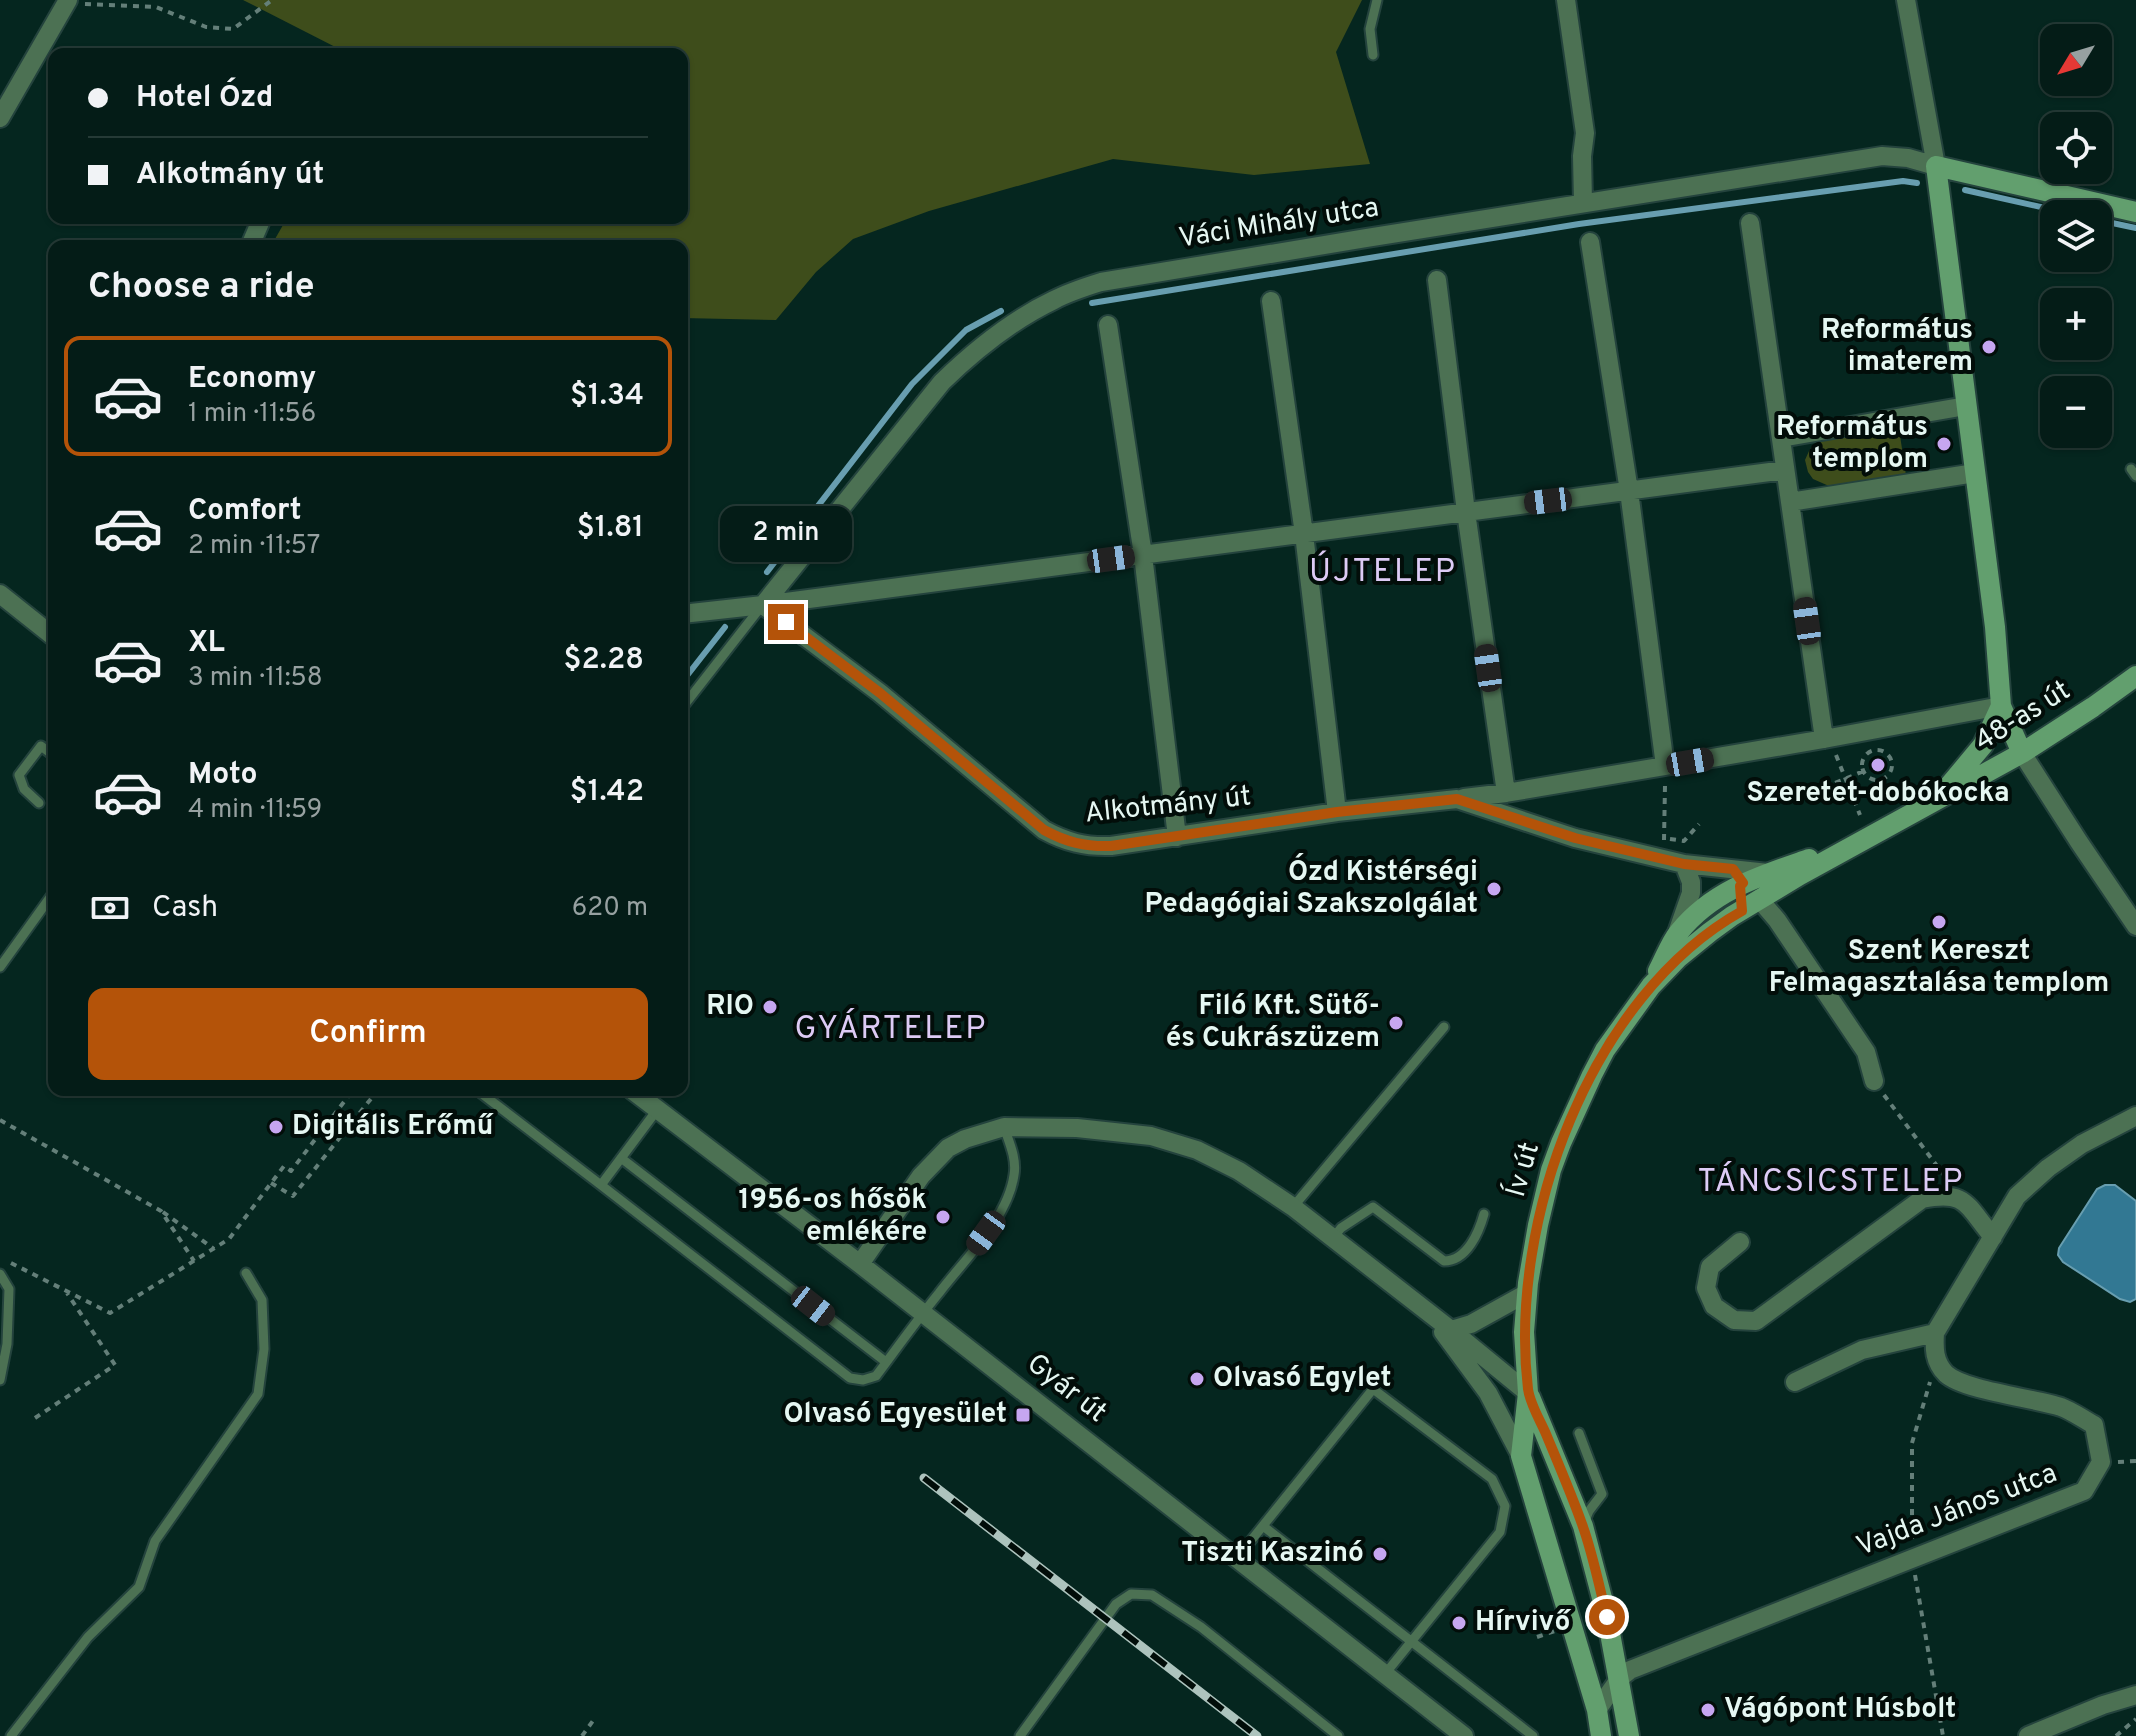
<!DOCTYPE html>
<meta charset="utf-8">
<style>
:root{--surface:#041c17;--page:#122924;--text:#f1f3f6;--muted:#97a1a1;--line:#253a36;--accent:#b45309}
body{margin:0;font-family:Overpass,sans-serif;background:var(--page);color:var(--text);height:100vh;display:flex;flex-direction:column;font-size:30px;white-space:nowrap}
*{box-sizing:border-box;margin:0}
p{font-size:26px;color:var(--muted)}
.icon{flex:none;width:44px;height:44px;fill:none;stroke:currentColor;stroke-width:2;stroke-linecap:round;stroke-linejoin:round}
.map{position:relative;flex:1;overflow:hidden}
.sheet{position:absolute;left:48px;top:240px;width:640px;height:856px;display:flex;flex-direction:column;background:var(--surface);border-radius:16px;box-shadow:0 2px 6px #0004,0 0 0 2px var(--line)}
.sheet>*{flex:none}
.top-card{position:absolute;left:48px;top:48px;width:640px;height:176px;border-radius:16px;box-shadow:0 2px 6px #0004,0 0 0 2px var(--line);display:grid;align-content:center;height:176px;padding:0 40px;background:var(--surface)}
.needle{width:52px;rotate:232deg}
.controls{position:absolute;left:2040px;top:24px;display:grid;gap:16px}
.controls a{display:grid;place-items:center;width:72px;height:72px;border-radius:16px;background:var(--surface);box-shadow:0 2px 6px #0004,0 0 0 2px var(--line);font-size:40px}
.end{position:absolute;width:36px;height:36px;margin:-18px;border:10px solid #b45309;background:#fff;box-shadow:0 0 0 4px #fff}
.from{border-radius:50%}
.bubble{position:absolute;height:56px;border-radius:16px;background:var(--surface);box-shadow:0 2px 6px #0004,0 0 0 2px var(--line);font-size:26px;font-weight:600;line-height:56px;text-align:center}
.car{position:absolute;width:24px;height:48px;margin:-24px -12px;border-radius:10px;box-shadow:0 0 6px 2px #0007;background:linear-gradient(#222 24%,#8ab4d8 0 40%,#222 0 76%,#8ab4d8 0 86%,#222 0)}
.top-card b{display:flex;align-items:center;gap:28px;height:76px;font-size:30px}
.top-card b+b{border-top:2px solid var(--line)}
.top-card i{width:20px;height:20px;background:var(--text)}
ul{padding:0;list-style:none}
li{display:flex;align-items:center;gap:24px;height:120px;margin:0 16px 12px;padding:0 24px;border:4px solid transparent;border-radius:16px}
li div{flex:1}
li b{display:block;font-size:30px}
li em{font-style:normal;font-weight:600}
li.active{border-color:var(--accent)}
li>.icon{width:72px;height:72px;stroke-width:1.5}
h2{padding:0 40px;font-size:36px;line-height:96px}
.pay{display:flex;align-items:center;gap:20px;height:88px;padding:0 40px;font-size:30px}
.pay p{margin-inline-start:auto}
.action{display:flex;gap:16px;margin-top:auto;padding:16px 40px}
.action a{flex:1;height:92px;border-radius:16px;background:var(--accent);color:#fff;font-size:32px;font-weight:600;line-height:92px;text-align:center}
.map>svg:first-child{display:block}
.green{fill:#3e4d1b}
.water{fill:#327893;stroke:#689eb0;stroke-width:2}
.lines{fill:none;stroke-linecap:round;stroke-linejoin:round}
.stream{stroke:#689eb0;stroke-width:6}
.lane-casing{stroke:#24433d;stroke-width:13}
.street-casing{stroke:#24433d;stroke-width:22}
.secondary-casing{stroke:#24433d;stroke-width:24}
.path{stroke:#647f79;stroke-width:4;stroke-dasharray:6 6;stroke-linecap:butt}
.lane{stroke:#4c7153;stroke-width:9}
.street{stroke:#4c7153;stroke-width:18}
.secondary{stroke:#629f6e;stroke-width:20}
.rail-casing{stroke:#adc3bd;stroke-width:9}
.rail{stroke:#020d09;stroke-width:6;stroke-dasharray:18;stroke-linecap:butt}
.route{stroke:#b45309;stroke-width:10}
.poi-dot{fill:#c6a6f0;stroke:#020d09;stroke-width:3}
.labels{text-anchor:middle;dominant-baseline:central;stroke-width:8;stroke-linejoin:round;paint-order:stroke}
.street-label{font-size:28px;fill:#e5f7f2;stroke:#020d09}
.poi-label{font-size:28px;font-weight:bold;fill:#e5f7f2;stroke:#020d09;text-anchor:end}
.quarter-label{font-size:32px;letter-spacing:2px;fill:#ddcbf5;stroke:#020d09}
</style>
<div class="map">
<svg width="2136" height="1736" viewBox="0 0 2136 1736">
<rect width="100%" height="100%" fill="#05261f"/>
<path class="green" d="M243,0h1119l-26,52 34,112 -116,11 -141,-16 -184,52 -76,28 -37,33 -40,48 -94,-2v-72h-411l16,-28h395v-164h-333z
M1899,429l7,46 -77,11 -16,-7 -5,-7 -3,-12 4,-9 5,-7 8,-3z"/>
<path class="water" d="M2105,1185h10l21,16v98l-6,3 -10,-3 -57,-37 -5,-7 1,-7 38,-59z"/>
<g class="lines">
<path class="stream" d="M1965,190l107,24
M2098,220l38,8
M1092,303l487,-79 324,-43 14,2
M767,572l145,-188 54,-54 35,-19
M682,682l43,-55"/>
<g class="lane-casing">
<path id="lane" d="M1373,55l-3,-26 7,-29
M2131,469l5,7
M682,708l78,-100
M39,803l-15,-14 -5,-14 22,-29 13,10
M0,967l54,-75
M477,1090l124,95
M657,1110l-56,75 249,193 13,2 13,-4c21,-28 41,-56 63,-83 26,-34 69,-75 75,-118 3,-16 -5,-33 -10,-48
M621,1158l265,204
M1293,1207l151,-180
M1333,1238l8,-10 32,-21 71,54c23,0 35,-29 40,-47
M0,1274l9,15 -2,55 -7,36
M1579,1433l23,61 -13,17 -5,12
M1263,1526l270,210
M1237,1558l136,-169 119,90 13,27 -5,26 -115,142
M11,1736l77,-99 51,-50 16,-46 103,-147 6,-45 -2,-49 -16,-27
M1020,1736l96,-132 15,-10 21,1 49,32 137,109"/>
</g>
<g class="street-casing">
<path id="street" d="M1566,0l19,133 -3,23 1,46
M0,118l68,-118
M1750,223l74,516
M1590,242l39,249 36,275
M250,246l12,-28
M1437,280l29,232 40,281
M1271,301l33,233 33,278
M1108,325l35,230 34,282
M1781,438l185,-32
M1790,502l185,-29
M0,594l54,43
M763,605l179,-223c33,-32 70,-62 112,-82 15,-8 31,-13 47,-18 260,-44 521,-85 781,-126l26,2 28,8 -30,-166
M763,605l1022,-135
M682,614l81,-9 117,88 164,137c22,12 41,17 67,16l226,-34 120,-13 118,39 109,26 84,9
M2022,753l57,89 57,84
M1464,798l42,-5 318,-54 177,-33
M1759,899l18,21 89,132 8,29
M1677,933l14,-40v-11l-7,-18
M632,1090l228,174 604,472
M1740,1242l-30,25 -4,21 8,18 20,14 22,1 166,-122c45,-9 44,6 71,38
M860,1264l61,-88 27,-28 17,-9 39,-12 73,1 74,8 46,14 42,21 54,36 158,123 77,63
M1451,1330l20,-6 56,-31
M1443,1332l45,61 33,63
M1795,1382l67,-32 73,-17
M1597,1710l23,-32 10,-8 454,-179 17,-29 -7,-37c-11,-6 -22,-14 -33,-18 -27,-9 -96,-16 -115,-33 -12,-12 -12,-26 -11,-41l82,-137 31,-28 34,-24 54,-28
M2028,1736l75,-31 33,-10"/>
</g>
<g class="secondary-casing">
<path id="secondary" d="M2001,706l21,47
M1943,793l40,-48 18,-39 -6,-79 -59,-461 200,46
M1658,971c7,-13 12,-28 21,-39 34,-42 81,-56 130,-73
M1530,1397l53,129 24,91 22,119
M1601,1736l-4,-26 -76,-254 7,-63 -4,-61 4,-49 10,-58 13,-55 10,-27 31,-68 13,-25 46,-64 27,-28 32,-26 22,-16 68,-41 222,-122 71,-46 43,-31"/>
</g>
<path class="path" d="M85,4l71,3 50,20 27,2 39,-29
M1862 765a15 15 0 1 1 30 0a15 15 0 1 1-30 0Z
M1836,755l24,60
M1813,792l51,-21
M1670,839l14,2 15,-17
M1664,840l1,-55
M1884,1095l62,83
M0,1120l161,91 33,50
M271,1183l22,13 85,-106
M163,1212l51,37
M11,1263l99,50 119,-74 55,-73 7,5 62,-81
M35,1418l80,-53 -48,-72
M2118,1462l18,-1
M1912,1539v-96l18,-61
M1915,1575l28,161
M1537,1637l18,-6
M582,1736l13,-18
M2116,1736l20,-17"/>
<use href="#lane" class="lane"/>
<use href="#street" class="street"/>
<use href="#secondary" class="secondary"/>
<g class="rail-casing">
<path id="rail" d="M924,1478l333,258"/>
</g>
<use href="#rail" class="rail"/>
</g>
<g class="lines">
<path class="route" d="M786,622l94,71 164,137c22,12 41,17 67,16l226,-34 120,-13 118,39 109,26 49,5 10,14 -3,3 2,25c-152,85 -234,311 -214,478 2,15 12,31 18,45 12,29 25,59 36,90 11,30 17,62 25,93"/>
</g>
<g class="poi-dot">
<circle cx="1989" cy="347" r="8"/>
<circle cx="1944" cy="444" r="8"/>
<circle cx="1878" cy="765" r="8"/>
<circle cx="1494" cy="889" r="8"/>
<circle cx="1939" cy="922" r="8"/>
<circle cx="770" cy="1007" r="8"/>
<circle cx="1396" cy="1023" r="8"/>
<circle cx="276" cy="1127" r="8"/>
<circle cx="943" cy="1217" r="8"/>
<circle cx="1197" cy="1379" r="8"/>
<rect x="1015" y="1407" width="16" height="16" rx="4"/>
<circle cx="1380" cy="1554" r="8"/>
<circle cx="1459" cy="1623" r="8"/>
<circle cx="1708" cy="1710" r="8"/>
</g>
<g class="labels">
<g class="street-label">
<text transform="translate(1279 224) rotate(-9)">Váci Mihály utca</text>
<text transform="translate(2023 717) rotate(-32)">48-as út</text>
<text transform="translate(1168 806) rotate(-6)">Alkotmány út</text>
<text transform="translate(1524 1170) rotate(-74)">Ív út</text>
<text transform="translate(1066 1389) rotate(38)">Gyár út</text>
<text transform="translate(1957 1511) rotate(-21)">Vajda János utca</text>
</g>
<g class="poi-label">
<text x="1973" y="331">Református<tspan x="1973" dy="32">imaterem</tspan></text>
<text x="1928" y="428">Református<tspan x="1928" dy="32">templom</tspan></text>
<text x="1878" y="794" text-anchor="middle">Szeretet-dobókocka</text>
<text x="1478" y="873">Ózd Kistérségi<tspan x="1478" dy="32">Pedagógiai Szakszolgálat</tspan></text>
<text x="1939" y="952" text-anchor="middle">Szent Kereszt<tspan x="1939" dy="32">Felmagasztalása templom</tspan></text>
<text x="754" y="1007">RIO</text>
<text x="1380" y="1007">Filó Kft. Sütő-<tspan x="1380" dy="32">és Cukrászüzem</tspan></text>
<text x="292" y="1127" text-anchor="start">Digitális Erőmű</text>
<text x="927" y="1201">1956-os hősök<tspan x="927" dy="32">emlékére</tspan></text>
<text x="1213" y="1379" text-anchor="start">Olvasó Egylet</text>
<text x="1007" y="1415">Olvasó Egyesület</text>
<text x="1364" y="1554">Tiszti Kaszinó</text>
<text x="1475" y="1623" text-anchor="start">Hírvivő</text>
<text x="1724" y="1710" text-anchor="start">Vágópont Húsbolt</text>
</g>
<g class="quarter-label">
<text x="1383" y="573">ÚJTELEP</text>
<text x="891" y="1030">GYÁRTELEP</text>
<text x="1831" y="1183">TÁNCSICSTELEP</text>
</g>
</g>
</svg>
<div class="controls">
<a><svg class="needle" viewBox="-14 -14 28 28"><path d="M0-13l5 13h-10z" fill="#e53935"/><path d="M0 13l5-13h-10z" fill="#97a1a1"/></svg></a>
<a><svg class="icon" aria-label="locate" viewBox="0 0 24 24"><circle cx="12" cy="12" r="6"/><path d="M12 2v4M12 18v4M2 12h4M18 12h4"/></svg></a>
<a><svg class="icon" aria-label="layers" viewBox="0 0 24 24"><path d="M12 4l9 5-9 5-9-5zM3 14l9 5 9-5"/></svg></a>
<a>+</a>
<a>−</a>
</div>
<i class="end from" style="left:1607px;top:1617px"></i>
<i class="end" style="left:786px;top:622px"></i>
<div class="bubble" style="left:720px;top:506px;width:132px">2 min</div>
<i class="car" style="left:1548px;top:501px;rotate:263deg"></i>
<i class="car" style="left:1111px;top:559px;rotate:82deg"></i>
<i class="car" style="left:1807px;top:621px;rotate:352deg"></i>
<i class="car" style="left:1488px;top:668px;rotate:352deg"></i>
<i class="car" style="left:1690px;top:762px;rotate:80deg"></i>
<i class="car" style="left:986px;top:1233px;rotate:216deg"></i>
<i class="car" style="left:813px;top:1306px;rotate:128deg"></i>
<div class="top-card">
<b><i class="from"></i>Hotel Ózd</b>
<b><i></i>Alkotmány út</b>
</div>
<section class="sheet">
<h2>Choose a ride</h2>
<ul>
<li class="active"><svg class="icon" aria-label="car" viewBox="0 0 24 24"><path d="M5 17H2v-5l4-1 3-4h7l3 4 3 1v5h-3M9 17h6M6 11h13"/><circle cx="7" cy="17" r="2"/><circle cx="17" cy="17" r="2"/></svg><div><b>Economy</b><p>1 min · 11:56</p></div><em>$1.34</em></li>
<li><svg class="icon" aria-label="car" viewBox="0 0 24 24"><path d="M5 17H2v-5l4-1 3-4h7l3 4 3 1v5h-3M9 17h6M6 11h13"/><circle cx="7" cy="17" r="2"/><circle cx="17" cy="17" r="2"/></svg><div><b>Comfort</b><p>2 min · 11:57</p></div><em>$1.81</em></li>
<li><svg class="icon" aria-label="car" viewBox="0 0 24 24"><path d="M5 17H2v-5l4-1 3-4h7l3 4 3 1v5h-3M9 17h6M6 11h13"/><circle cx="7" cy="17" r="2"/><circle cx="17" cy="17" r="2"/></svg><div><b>XL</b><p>3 min · 11:58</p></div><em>$2.28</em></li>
<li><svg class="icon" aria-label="car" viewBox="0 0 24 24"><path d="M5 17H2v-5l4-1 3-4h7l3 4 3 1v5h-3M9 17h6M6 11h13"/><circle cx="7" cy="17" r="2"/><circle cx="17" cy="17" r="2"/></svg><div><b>Moto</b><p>4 min · 11:59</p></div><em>$1.42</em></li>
</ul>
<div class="pay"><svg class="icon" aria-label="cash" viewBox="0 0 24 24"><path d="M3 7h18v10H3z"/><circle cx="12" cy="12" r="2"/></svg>Cash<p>620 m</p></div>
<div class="action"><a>Confirm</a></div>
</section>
</div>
